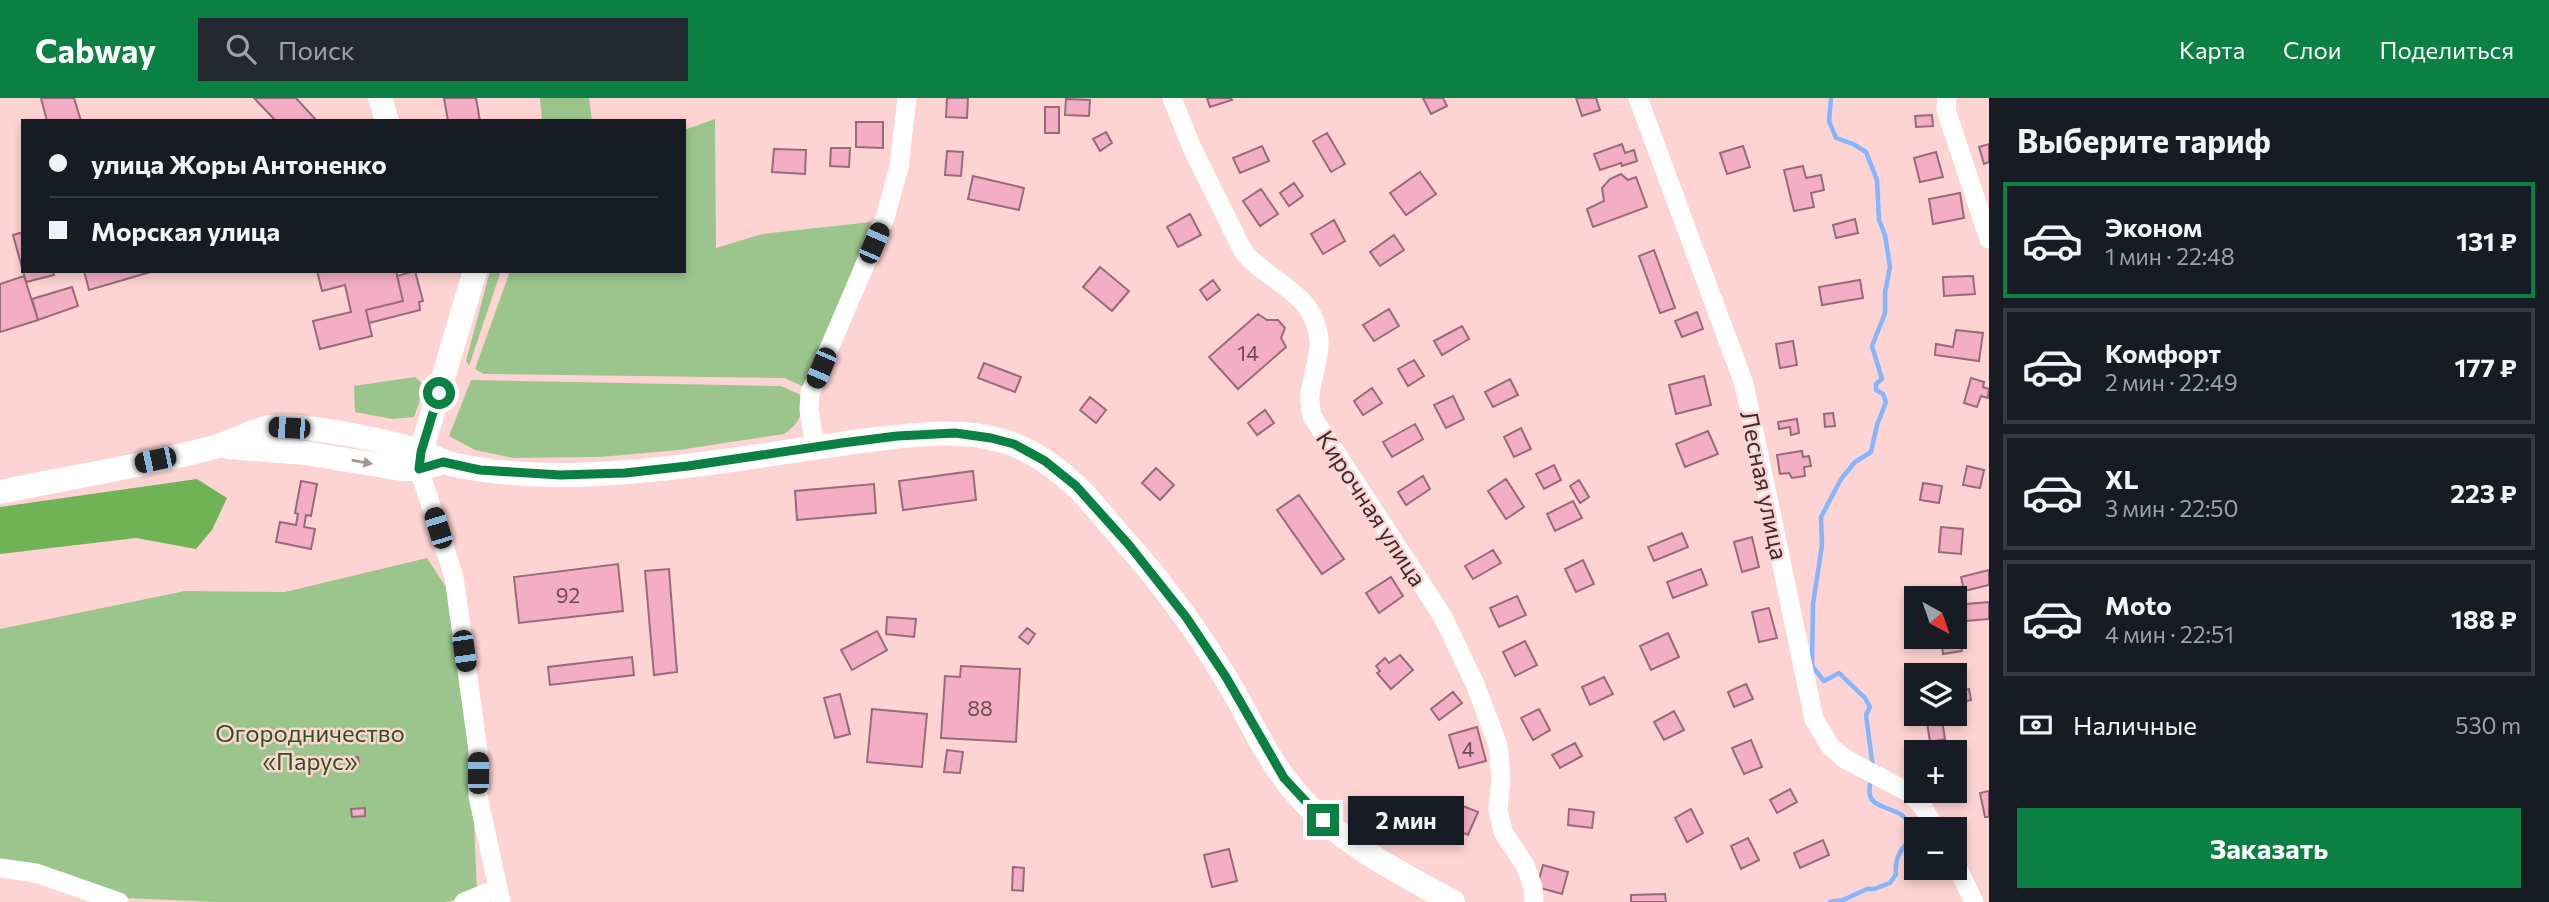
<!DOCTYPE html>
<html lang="ru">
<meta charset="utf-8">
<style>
:root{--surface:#171b24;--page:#242831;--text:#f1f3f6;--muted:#9ea1a6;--line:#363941;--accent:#0b8043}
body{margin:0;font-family:Commissioner,sans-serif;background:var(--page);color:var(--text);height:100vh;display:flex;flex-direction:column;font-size:26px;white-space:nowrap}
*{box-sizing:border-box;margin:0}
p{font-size:23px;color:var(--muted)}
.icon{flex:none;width:38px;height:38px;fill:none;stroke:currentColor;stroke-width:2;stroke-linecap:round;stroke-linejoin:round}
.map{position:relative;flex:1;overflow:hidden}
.side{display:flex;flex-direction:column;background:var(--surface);width:560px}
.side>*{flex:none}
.guide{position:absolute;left:21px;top:21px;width:665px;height:154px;border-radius:0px;box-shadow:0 4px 10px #0003;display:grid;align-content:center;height:154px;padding:0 28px;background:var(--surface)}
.needle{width:46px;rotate:140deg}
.controls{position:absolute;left:1904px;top:488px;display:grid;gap:14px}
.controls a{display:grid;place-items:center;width:63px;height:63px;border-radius:0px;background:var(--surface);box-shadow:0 4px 10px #0003;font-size:35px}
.end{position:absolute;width:32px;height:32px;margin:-16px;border:9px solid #0b8043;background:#fff;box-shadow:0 0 0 4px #fff}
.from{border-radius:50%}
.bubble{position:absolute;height:49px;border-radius:0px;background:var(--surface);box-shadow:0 4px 10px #0003;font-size:23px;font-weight:700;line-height:49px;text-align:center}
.car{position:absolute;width:21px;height:42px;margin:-21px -10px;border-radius:9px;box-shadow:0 0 5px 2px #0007;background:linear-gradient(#222 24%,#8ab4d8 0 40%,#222 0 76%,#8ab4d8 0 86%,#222 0)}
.guide b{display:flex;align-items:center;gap:24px;height:66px;font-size:26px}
.guide b+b{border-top:2px solid var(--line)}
.guide i{width:18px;height:18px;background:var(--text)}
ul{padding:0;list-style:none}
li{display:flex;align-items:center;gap:21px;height:116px;margin:0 14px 10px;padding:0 14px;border:4px solid var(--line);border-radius:0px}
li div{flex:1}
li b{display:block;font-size:26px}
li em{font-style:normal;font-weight:700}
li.current{border-color:var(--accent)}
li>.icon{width:63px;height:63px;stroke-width:1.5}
h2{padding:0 28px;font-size:32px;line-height:84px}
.pay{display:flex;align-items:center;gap:18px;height:77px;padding:0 28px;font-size:26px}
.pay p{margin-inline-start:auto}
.primary-button{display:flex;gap:14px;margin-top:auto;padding:14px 28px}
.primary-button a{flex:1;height:80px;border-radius:0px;background:var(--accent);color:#fff;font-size:28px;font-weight:700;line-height:80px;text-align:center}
header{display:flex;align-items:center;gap:42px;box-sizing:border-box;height:98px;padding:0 35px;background:var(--accent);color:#fff}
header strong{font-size:33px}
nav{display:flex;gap:38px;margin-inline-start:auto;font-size:24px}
.search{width:490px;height:63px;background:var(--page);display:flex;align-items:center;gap:18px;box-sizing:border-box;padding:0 24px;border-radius:0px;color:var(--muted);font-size:26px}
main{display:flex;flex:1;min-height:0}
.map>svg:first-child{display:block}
.green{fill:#9cc58e}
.forest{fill:#6fb356}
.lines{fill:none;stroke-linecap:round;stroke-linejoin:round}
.stream{stroke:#84b5fd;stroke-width:4.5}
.building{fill:#f3adc4;stroke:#986b7a;stroke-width:2}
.minor{stroke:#fff;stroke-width:19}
.major{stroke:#fff;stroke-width:24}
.oneway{fill:#a09696}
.route{stroke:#0b8043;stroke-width:9}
.labels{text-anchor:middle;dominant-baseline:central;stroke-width:5;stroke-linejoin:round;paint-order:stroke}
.number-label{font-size:21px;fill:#6d4c52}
.street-label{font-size:24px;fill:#402c2c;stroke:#fed3d3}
.park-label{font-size:24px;fill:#285516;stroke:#fed3d3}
</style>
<header>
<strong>Cabway</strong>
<div class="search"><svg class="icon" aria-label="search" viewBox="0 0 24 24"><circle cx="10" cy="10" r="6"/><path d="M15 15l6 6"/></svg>Поиск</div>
<nav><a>Карта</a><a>Слои</a><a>Поделиться</a></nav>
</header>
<main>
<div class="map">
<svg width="1989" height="804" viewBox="0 0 1989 804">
<rect width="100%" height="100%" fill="#fed3d3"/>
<path class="green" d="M540,0h49l3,23h-50z
M715,21l1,129 46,-14 109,-12 -64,166 -23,-10 -300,-4 -9,-5 35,-98h174v-141z
M490,173h11l-32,95 -3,-5z
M415,279l10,9 -11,31 -22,2 -37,-7 -1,-26z
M471,282l310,6 20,9c3,19 -2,29 -17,39l-105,16 -79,7 -87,1 -38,-8 -26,-14z
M427,460l19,29 19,128 8,85 4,92 -20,8 -12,2h-229l-92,-4 -124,-36v-233l185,-38 100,1z"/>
<path class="forest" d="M197,381l30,19 -15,32 -16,19 -60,-11 -136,16v-47z"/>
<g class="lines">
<path class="stream" d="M1831,0l-2,23 7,17 17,6 13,8 11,28 2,40 6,15 5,32 -5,26v20l-13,33 10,33 -6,5v6l7,4 3,8 -9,23 -6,27 -16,10 -14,17 -20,38 1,28 -9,59 -1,62 12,15 15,-8 26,25 5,9 -4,8 7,53
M1830,804l13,-2 24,-11h7l16,-6 6,-9c-2,-15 5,-25 16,-37 -2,-42 -52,-16 -41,-57"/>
</g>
<path class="building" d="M41,0h33l7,23h-34z
M254,0h42l21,23h-41z
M444,0h32l4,23h-32z
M947,0h21l-1,20 -21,-1z
M1207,0h24l1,2 -22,7z
M1423,0h20l4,8 -16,8z
M1576,0h20l4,12 -18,6z
M1066,1l24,1 -1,16 -24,-1z
M1045,9h14v26h-14z
M1932,17l1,11 -17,1 -1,-11z
M856,24h27v26l-27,-1z
M1106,34l6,11 -12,8 -7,-12z
M1327,35l18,31 -14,8 -18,-31z
M1622,46l3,9 9,-3 3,11 -15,5 -1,-3 -21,7 -6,-16z
M1989,46v18l-5,2 -5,-17z
M1262,48l7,15 -29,12 -7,-15z
M1743,48l7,21 -23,7 -7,-21z
M831,50h19l-1,19 -19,-1z
M774,51l32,1 -1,24 -33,-2z
M947,53l16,1 -2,24 -16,-1z
M1936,54l7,25 -23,5 -6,-24z
M1803,68l3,12 15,-3 3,15 -13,3 3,14 -20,4 -10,-41z
M1420,74l16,22 -30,21 -16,-22z
M1621,76l7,6 8,-3 11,30 -54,20 -6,-18 17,-8 -2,-13 8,-9z
M973,78l51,12 -5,22 -51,-11z
M1294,85l9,13 -14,10 -9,-13z
M1261,91l17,25 -18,12 -17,-25z
M1960,95l4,25 -31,6 -4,-25z
M1190,116l11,21 -23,12 -11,-20z
M1855,121l3,14 -22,5 -3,-13z
M1334,122l11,21 -22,13 -12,-20z
M23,134v39l-10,-36z
M1394,137l10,15 -24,16 -10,-14z
M1654,152l21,58 -15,5 -21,-57z
M1100,169l29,24 -17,20 -29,-24z
M23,173h30l1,4 -28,7z
M84,173h70l-65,19z
M317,173h79l7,30 -37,9 6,26 -52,13 -7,-28 38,-9 -6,-27 -23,6z
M415,173l8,30 -4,1 1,8 -51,13 -3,-13 37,-9 -6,-25z
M24,178l14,44 -38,12v-48z
M1973,178l2,18 -31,2 -1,-19z
M1213,182l7,10 -13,10 -7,-10z
M1860,182l3,18 -41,7 -3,-18z
M72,189l6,19 -40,14 -6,-21z
M1389,211l10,17 -25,15 -11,-16z
M1697,214l6,17 -21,8 -7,-16z
M1258,216l9,6h11l7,8 -4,10 5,9 -48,42 -29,-32z
M1462,228l7,13 -27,16 -8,-14z
M1956,232l27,3 -4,28 -44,-6 1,-11 17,3z
M1793,243l4,24 -17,3 -4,-24z
M1414,262l10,16 -16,10 -10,-17z
M984,265l37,14 -6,15 -37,-14z
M1704,278l7,29 -35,9 -7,-29z
M1971,280l13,4 -1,5 6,2 -1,9 -7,-2 -4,11 -13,-4z
M1510,281l8,16 -25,12 -8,-15z
M1372,290l10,15 -19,12 -9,-14z
M1453,298l11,23 -18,9 -12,-23z
M1090,299l16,13 -10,13 -16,-13z
M1265,312l9,13 -17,12 -9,-12z
M1833,315l2,13 -10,1 -1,-13z
M1797,321l2,14 -8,2 -1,-8 -11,2 -1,-7z
M1415,326l8,15 -31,18 -9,-15z
M1521,330l10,21 -17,8 -10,-20z
M1708,333l10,23 -33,13 -9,-23z
M1802,353l1,6 6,-1 2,10 -7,1 1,9 -13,2 -3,-5 -9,1 -3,-19z
M1554,367l7,15 -17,9 -8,-15z
M1967,368l17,4 -4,18 -17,-3z
M1156,370l18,17 -14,15 -18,-17z
M973,373l3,29 -73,10 -4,-29z
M1423,378l7,13 -24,16 -8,-13z
M1506,381l18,28 -18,12 -18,-28z
M1579,382l10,17 -9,6 -10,-17z
M301,383l16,3 -6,32 -5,-1 -2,12 11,2 -4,20 -35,-7 4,-20 16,3 2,-11 -3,-1z
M1923,385l19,3 -3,17 -19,-3z
M874,386l2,29 -79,7 -2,-29z
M1299,397l45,64 -22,15 -45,-64z
M1573,403l9,17 -27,13 -8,-17z
M1941,429l22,2 -2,25 -22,-2z
M1682,435l6,14 -34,14 -6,-14z
M1752,439l7,30 -17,5 -8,-30z
M1493,452l8,13 -28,16 -8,-13z
M1583,462l11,24 -18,8 -11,-23z
M618,466l5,47 -104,12 -5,-46z
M669,471l8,103 -23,3 -9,-104z
M1701,471l6,16 -34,13 -6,-16z
M1989,472v15l-25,6 -3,-14z
M1391,479l12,19 -24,17 -13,-20z
M1517,498l9,19 -27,12 -9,-19z
M1989,504v17l-34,3v-17z
M1769,510l8,30 -18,4 -7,-30z
M887,519l29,2 -2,18 -28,-3z
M1027,530l8,6 -7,10 -9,-7z
M877,533l10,19 -35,20 -11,-20z
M1668,535l11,24 -28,13 -11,-24z
M1525,543l12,24 -22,11 -12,-24z
M1960,543l2,10 -19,3 -1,-10z
M1400,557l13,15 -22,19 -14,-16 3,-2 -4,-5 9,-8 4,5z
M632,559l2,18 -84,10 -2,-18z
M961,568l59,3 -4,73 -75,-4 4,-62 15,1z
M1604,579l9,17 -23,11 -8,-18z
M1746,586l7,15 -19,8 -6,-15z
M1969,591l2,11 -14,3 -2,-10z
M1453,594l9,11 -23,17 -8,-11z
M840,596l10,40 -15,4 -11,-40z
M872,611l55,5 -5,53 -55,-5z
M1539,611l11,21 -17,10 -12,-22z
M1674,613l10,19 -20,10 -10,-18z
M1941,616l4,25 -15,3 -4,-26z
M1477,629l9,34 -27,7 -10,-33z
M1751,642l11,27 -18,7 -12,-26z
M1575,645l7,13 -22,12 -8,-13z
M947,652l16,2 -3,21 -16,-1z
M358,659l1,6 -10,1 -1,-5z
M1790,691l7,13 -20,11 -7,-13z
M1989,693v26h-4l-5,-24z
M1453,704l25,10 -10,23 -25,-11z
M365,710v8l-13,1 -1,-8z
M1569,711l25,3 -2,16 -24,-3z
M1691,711l12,24 -16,9 -12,-24z
M1748,740l11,22 -18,9 -10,-23z
M1823,742l6,15 -29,13 -6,-15z
M1229,751l8,32 -25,6 -8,-32z
M1543,767l25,7 -6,22 -25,-7z
M1013,769l11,1 -1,23 -11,-1z
M1665,796l1,8h-35v-7z"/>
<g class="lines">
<path class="minor" d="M1172,0l20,50 51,103c25,32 72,40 76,89 1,18 -7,36 -9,54 -1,7 1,15 2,22l131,201 32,67 23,61 3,34 -3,31 5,22 22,33 8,22 1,15
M1638,0l106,286 70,335 16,27 15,13 63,33 15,15 13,23
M1947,0l-1,12 43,129
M815,349l-6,-37 1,-17 75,-175 14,-51 8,-69
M419,371l35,108 24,173v46l23,106
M1955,764l19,40
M0,770l36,5 83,29
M464,804l32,-13"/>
<path class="major" d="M380,0l7,23
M228,349l77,6 97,16h17l24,-7
M419,370l2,-16 54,-181
M0,394c71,-15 144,-26 215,-45 18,-5 36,-16 55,-20 29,-5 120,15 150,24 10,4 20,10 31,13 57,13 118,13 176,8 84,-6 167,-23 251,-33 41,-5 85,-10 125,2 26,7 52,26 72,44 14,13 26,29 39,44 42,46 79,95 111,148 21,33 36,71 60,102 43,58 106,89 168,123"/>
</g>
<defs><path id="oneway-solid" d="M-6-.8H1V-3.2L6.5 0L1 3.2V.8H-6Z" transform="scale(1.75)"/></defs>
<use class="oneway" href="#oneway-solid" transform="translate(362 364) rotate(10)"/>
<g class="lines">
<path class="route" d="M439,295l-18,59 -2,17 24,-7 37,8 80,5 65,-2 63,-7 154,-23 55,-7 58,-3 36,5 23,6 31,17 31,25 53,59 57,72 40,60 58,101 39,42"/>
</g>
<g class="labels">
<g class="number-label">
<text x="1248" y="254">14</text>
<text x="568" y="496">92</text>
<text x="980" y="609">88</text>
<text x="1468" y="650">4</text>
</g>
<g class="street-label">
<text transform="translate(1765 387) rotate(78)">Лесная улица</text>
<text transform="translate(1372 410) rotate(57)">Кирочная улица</text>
</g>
<g class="park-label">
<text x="310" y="634">Огородничество<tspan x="310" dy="28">«Парус»</tspan></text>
</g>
</g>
</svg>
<div class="controls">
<a><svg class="needle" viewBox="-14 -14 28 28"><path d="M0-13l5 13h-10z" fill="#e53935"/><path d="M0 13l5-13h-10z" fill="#9ea1a6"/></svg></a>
<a><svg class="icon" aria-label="layers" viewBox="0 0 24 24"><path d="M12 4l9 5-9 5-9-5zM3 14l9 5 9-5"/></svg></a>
<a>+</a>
<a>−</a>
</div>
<i class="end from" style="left:439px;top:295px"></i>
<i class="end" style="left:1323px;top:722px"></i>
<div class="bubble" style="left:1348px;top:698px;width:116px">2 мин</div>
<i class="car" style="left:874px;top:145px;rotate:23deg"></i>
<i class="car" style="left:821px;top:270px;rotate:203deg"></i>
<i class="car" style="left:289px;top:330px;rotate:273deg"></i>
<i class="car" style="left:155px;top:362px;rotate:258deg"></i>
<i class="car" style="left:438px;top:430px;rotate:343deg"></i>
<i class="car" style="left:464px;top:553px;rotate:172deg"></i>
<i class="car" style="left:478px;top:675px;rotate:0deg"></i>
<div class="guide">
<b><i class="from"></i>улица Жоры Антоненко</b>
<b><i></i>Морская улица</b>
</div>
</div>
<section class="side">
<h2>Выберите тариф</h2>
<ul>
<li class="current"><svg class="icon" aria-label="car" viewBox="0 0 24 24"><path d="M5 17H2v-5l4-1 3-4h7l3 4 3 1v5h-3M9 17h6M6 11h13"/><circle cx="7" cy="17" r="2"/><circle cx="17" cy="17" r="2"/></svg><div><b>Эконом</b><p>1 мин · 22:48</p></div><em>131 ₽</em></li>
<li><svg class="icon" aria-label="car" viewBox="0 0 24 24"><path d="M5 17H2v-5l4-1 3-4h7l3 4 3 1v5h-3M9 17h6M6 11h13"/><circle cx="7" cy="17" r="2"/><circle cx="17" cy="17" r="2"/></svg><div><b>Комфорт</b><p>2 мин · 22:49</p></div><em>177 ₽</em></li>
<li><svg class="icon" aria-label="car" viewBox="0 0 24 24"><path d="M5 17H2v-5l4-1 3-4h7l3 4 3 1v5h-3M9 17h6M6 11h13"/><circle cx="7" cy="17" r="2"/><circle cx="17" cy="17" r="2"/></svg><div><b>XL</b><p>3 мин · 22:50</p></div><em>223 ₽</em></li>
<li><svg class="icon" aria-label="car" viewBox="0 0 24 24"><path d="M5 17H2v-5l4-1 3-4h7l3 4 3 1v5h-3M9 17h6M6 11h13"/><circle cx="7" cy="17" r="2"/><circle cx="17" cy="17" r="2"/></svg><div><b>Moto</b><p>4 мин · 22:51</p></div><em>188 ₽</em></li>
</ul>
<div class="pay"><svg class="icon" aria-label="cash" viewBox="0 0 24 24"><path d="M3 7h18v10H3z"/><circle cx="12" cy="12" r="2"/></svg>Наличные<p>530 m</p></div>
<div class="primary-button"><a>Заказать</a></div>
</section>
</main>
